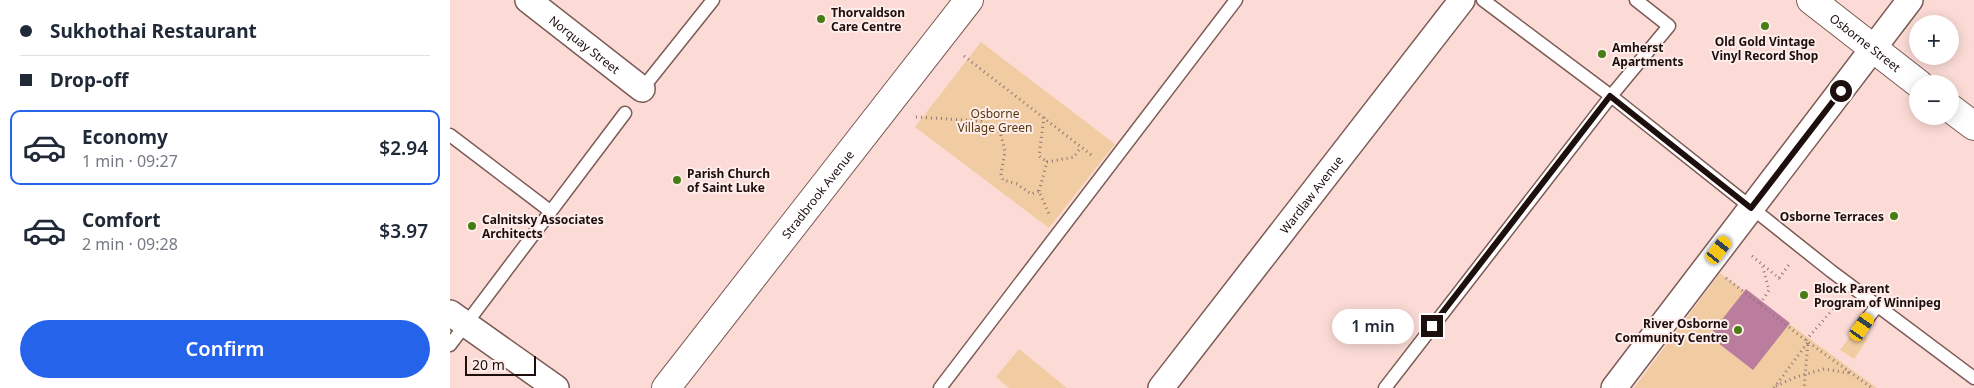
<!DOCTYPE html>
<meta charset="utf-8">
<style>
:root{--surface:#fff;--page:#f6f6f7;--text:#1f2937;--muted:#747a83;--line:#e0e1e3;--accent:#2563eb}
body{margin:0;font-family:"Noto Sans",sans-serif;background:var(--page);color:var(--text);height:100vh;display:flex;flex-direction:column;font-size:19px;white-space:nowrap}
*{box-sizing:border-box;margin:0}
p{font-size:16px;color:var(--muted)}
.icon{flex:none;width:28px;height:28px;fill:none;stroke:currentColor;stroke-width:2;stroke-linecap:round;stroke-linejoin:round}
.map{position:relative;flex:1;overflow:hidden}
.side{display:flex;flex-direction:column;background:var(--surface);width:450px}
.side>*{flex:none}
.top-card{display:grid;align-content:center;height:110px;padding:0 20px;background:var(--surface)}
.tools{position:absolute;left:1459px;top:15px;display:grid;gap:10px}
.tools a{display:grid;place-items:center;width:50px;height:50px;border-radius:50%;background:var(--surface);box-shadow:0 2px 12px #0003;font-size:25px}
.scale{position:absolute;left:15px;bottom:12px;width:71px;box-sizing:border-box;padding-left:5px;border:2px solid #1c0f0d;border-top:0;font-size:14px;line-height:18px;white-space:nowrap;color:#1c0f0d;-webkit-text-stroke:4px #feedea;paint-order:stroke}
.end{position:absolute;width:22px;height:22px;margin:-11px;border:6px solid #1c0f0d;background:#fff;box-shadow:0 0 0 2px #fff}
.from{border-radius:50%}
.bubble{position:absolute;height:35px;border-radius:18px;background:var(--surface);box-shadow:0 2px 12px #0003;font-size:16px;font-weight:600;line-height:35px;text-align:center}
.car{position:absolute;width:15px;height:30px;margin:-15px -8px;border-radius:6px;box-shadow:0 0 4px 1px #0007;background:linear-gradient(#f5c518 24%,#345 0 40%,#f5c518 0 76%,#345 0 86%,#f5c518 0)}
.top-card b{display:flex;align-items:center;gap:18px;height:48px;font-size:19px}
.top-card b+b{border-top:1px solid var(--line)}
.top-card i{width:12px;height:12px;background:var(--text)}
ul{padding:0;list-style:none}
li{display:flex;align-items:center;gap:15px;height:75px;margin:0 10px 8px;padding:0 10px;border:2px solid transparent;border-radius:10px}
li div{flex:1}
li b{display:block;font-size:19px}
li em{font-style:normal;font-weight:600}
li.active{border-color:var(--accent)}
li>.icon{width:45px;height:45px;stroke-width:1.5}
.button{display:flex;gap:10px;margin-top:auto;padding:10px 20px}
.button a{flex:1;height:58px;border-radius:30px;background:var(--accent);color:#fff;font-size:20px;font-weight:600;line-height:58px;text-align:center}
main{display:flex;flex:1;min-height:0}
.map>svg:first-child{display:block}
.green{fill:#f1cca2}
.water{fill:#ba7d9e}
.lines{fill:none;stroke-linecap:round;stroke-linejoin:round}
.service-casing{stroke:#7c5a55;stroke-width:15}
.minor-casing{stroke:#7c5a55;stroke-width:28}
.tertiary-casing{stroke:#7c5a55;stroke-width:30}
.secondary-casing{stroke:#7c5a55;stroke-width:30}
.path{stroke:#8d7673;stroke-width:3;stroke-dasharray:1 4;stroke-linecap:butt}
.service{stroke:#fff;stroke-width:12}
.minor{stroke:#fff;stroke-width:25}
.tertiary{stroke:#fff;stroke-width:28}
.secondary{stroke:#fff;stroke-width:28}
.route{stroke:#1c0f0d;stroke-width:6}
.poi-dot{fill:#467d14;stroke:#feedea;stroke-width:2}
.labels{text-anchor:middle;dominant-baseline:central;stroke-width:4;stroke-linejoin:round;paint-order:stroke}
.poi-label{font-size:12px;font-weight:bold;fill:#1c0f0d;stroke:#feedea;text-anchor:start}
.street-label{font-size:12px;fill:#1c0f0d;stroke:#feedea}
.park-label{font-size:12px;fill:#57380e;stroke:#feedea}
</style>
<main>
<section class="side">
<div class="top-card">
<b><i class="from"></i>Sukhothai Restaurant</b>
<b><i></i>Drop-off</b>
</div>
<ul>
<li class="active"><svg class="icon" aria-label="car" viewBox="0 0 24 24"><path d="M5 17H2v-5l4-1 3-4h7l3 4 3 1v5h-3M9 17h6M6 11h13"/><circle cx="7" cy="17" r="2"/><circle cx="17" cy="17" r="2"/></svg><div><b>Economy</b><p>1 min · 09:27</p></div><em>$2.94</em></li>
<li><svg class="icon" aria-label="car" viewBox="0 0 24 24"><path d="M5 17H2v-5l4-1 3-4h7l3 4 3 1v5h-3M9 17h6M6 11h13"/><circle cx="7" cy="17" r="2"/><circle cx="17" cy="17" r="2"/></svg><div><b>Comfort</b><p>2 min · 09:28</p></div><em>$3.97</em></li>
</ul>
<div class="button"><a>Confirm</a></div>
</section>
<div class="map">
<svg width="1524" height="388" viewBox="0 0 1524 388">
<rect width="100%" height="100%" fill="#fcdbd6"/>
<path class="green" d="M531,42l134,102 -66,84 -134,-101z
M1270,273l157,115h-243z
M1404,331l14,7 -14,21 -14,-9z
M569,349l48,39h-58l-13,-11z"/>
<path class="water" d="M1296,289l44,34 -37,47 -44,-34z"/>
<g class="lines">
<g class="service-casing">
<path id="service" d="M1033,0l128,96 220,175 143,107
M192,89l71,-89
M0,135l100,76
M1411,327l16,-21
M0,345l175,-232
M490,388l296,-388
M935,388l226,-292 58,-70 -33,-26"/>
</g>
<g class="minor-casing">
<g id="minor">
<path id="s1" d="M78,0l114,89"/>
<path d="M0,313l106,75"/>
<path id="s2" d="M711,388l301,-388"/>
<path d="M1164,388l296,-388"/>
</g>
</g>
<g class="tertiary-casing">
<g id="tertiary">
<path id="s3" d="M216,388l303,-388"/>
</g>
</g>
<g class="secondary-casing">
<g id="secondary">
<path id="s4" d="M1361,0l108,84"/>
<path d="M1500,108l24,18"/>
</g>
</g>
<path class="path" d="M514,56l130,101
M466,117l65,4 19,11 5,19 -4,23 2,6 14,4 14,10 8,-3 10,23
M594,117l-5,39 8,6
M589,191l8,-29 27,-5 7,-10
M1302,256l28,23
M1276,278l82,64 64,46
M1329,278l12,-16
M1310,304l9,-14 -7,-26
M1356,340l34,-39
M1326,386l20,-9 28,-8 25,4
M1324,388l34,-46 -4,46"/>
<use href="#service" class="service"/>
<use href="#minor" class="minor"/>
<use href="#tertiary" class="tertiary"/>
<use href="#secondary" class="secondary"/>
</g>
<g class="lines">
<path class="route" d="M982,326l178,-230 141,112 90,-117"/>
</g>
<g class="poi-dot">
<circle cx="371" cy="19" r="5"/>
<circle cx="1315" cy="26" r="5"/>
<circle cx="1152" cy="54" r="5"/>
<circle cx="227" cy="180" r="5"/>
<circle cx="1444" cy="216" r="5"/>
<circle cx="22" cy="226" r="5"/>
<circle cx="1354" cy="295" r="5"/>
<circle cx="1288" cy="330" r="5"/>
</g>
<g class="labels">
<g class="poi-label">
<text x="381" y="12">Thorvaldson<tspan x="381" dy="14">Care Centre</tspan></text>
<text x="1315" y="41" text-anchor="middle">Old Gold Vintage<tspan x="1315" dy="14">Vinyl Record Shop</tspan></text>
<text x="1162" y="47">Amherst<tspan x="1162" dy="14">Apartments</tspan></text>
<text x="237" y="173">Parish Church<tspan x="237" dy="14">of Saint Luke</tspan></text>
<text x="1434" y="216" text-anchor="end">Osborne Terraces</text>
<text x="32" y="219">Calnitsky Associates<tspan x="32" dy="14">Architects</tspan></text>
<text x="1364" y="288">Block Parent<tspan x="1364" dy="14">Program of Winnipeg</tspan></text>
<text x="1278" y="323" text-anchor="end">River Osborne<tspan x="1278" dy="14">Community Centre</tspan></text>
</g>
<g class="street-label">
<text stroke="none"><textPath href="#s4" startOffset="69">Osborne Street</textPath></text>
<text stroke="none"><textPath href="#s1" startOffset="72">Norquay Street</textPath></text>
<text stroke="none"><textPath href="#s3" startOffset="246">Stradbrook Avenue</textPath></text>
<text stroke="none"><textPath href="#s2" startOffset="245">Wardlaw Avenue</textPath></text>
</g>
<g class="park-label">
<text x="545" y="113">Osborne<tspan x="545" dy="14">Village Green</tspan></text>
</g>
</g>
</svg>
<div class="tools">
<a>+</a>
<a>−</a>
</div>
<div class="scale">20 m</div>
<i class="end from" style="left:1391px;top:91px"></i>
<i class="end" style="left:982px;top:326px"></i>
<div class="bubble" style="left:882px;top:309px;width:82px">1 min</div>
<i class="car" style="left:1269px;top:250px;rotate:37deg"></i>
<i class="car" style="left:1412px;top:327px;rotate:35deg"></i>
</div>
</main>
